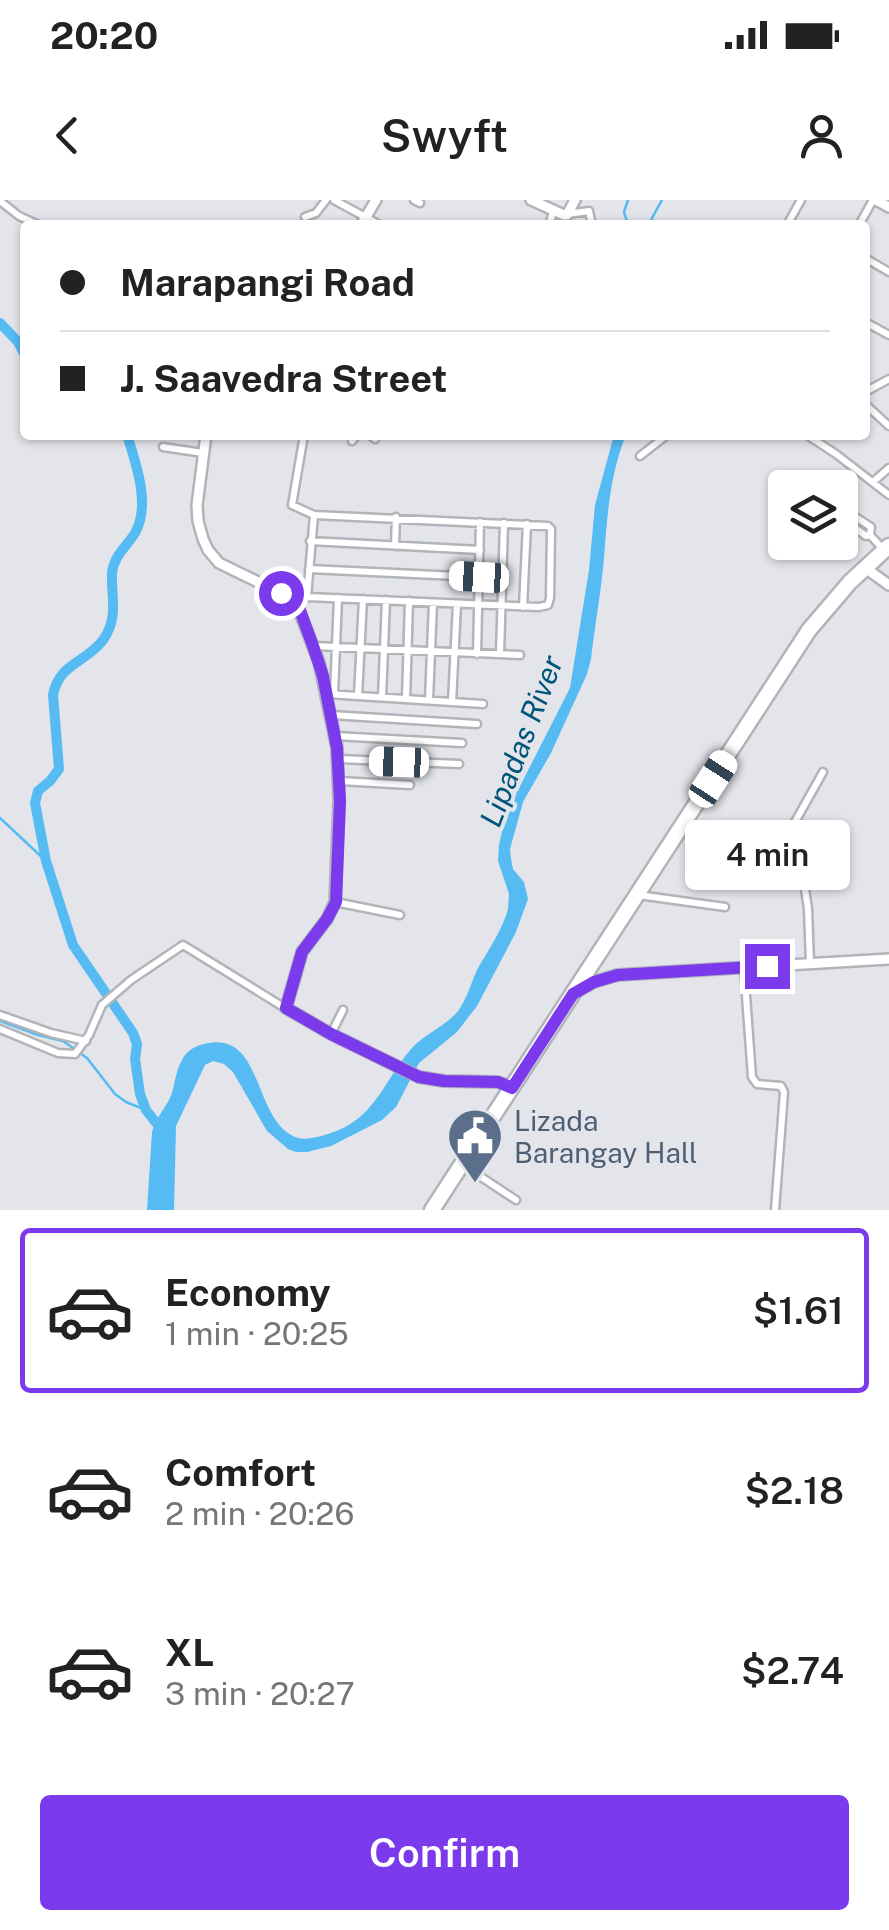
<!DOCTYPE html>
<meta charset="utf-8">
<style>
:root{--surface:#fff;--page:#f6f6f6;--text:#222;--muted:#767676;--line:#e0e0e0;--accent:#7c3aed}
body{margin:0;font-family:"Public Sans",sans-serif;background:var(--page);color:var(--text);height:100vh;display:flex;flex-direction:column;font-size:38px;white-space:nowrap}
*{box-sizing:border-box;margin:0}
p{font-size:32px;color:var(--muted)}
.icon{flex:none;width:55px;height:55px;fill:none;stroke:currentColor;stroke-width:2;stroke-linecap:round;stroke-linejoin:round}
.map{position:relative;height:1010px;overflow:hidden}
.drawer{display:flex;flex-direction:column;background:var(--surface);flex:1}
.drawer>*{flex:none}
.banner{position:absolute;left:20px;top:20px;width:850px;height:220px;border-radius:10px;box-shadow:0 2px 8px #0004;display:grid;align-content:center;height:220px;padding:0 40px;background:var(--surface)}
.fabs{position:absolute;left:768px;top:270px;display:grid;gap:20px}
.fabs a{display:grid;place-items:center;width:90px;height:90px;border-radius:10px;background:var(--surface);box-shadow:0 2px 8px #0004;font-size:50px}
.end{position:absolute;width:45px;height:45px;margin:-22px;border:12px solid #7c3aed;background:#fff;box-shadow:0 0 0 5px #fff}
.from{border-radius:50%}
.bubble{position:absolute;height:70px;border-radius:10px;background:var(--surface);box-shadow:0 2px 8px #0004;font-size:32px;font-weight:600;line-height:70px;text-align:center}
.car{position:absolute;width:30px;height:60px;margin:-30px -15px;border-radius:12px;box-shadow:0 0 8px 2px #0007;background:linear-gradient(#fff 24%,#345 0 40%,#fff 0 76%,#345 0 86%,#fff 0)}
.banner b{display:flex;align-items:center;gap:35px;height:95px;font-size:38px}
.banner b+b{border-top:2px solid var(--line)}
.banner i{width:25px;height:25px;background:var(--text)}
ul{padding:18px 0 0;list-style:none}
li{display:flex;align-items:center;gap:30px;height:165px;margin:0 20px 15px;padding:0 20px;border:5px solid transparent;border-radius:10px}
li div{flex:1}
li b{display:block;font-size:38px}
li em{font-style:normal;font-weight:600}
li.active{border-color:var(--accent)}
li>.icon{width:90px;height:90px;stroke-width:1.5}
.cta{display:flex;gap:20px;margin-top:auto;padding:20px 40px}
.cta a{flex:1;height:115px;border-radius:10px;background:var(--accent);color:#fff;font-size:40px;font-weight:600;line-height:115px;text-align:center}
.status{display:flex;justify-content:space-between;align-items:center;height:70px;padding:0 50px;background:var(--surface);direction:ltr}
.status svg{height:28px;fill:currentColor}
header{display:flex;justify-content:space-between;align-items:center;height:130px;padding:0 40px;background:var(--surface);font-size:45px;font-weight:600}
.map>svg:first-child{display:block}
.water{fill:#55bbf2}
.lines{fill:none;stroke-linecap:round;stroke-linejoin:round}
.stream{stroke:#55bbf2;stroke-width:2.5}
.river{stroke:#55bbf2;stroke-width:10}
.street-casing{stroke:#b1b4b9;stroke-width:11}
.secondary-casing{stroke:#b1b4b9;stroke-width:14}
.highway-casing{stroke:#b1b4b9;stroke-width:19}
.street{stroke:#fff;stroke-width:6}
.secondary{stroke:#fff;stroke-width:9}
.highway{stroke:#fff;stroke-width:14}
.route{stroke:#7c3aed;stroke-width:12}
.labels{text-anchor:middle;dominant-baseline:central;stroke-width:8;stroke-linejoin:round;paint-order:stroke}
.service-label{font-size:28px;fill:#4e5e75;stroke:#e3e5eb;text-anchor:start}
.water-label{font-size:30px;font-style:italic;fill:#00567a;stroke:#e3e5eb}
</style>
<div class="status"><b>20:20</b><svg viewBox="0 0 49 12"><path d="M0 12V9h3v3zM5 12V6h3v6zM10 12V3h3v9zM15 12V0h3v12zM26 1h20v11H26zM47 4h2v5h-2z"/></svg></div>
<header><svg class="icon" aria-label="back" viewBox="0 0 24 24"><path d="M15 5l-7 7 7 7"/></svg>Swyft<svg class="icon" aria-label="person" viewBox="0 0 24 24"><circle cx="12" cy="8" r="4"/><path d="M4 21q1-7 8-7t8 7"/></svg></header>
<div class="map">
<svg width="889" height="1010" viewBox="0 0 889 1010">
<rect width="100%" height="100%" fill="#e3e5eb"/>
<path class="water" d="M614,235h12c-16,38 -19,83 -22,123 -3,34 -9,67 -13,101l-4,15 -36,79 -28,49 -13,47 1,10 2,10 11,13 4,17 -12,33 -39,74 -20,26 -38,31 -23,44 -14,13 -51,26 -24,6h-11l-8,-3 -21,-18 -34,-59 -9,-8 -11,-3 -8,4 -29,61 -2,84h-27l5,-78c4,-14 12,-22 18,-34 5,-11 5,-25 11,-36 4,-10 13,-16 23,-18 61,-16 48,80 94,94 9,2 20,-1 30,-4 47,-14 54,-51 83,-85 13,-15 34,-22 47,-38 9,-12 13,-28 19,-41 11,-20 25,-39 31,-61l1,-15 -11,-33 1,-16 4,-18 14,-35 53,-104 19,-118 6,-65z"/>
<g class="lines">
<path class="stream" d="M628,0l-4,12 4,13
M651,25l1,-7 10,-18
M0,618l46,43
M0,821l38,14 25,6 24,17 28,36 11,8 20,8"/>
<path class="river" d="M0,123l18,19 7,13
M127,235c9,29 24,70 8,98 -8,13 -22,24 -23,40 -1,25 7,44 -9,67 -17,23 -44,23 -50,55l6,74 -9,12 -12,10 -3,12 11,58 27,84 60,88 4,11 -2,15 5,35 6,16 15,19"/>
<g class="street-casing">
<path id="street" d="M334,0l46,25
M414,0l6,3
M0,1l19,15 20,9
M568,14l21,-3 3,14
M305,17l11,-4 10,-13
M549,25l4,-13
M787,25l14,-25
M859,25l14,-25
M865,58l24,14
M865,122l24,13
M865,192l24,-13
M865,204l24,22
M370,235l5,4 3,-4
M807,235l29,19 53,41
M352,241l5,-6
M163,247l40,6
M640,256l27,-21
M873,282l16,-14
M840,307l31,20 -1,8 14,15
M840,317l26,19 4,-1
M310,341l170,9
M395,346l1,-29
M309,369l170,8
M307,397l7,-82
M297,405l10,-8 232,10 9,-2 2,-7 1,-69 -3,-3 -234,-11 -22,-10 12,-70
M523,407l4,-83
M313,446l207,9
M477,454l3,-132
M500,454l4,-131
M327,494l156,10
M334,494l4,-96
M358,496l5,-97
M382,497l4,-97
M406,499l3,-98
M429,500l4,-97
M452,502l5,-98
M331,515l146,9
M335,536l127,7
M339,559l120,5
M340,581l70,4
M638,695l87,12
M335,702l65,13
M810,763l-2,-54 -13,-87 28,-50
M744,768l8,109 5,7 24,2 3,6 -9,118
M0,815l51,18 35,8
M0,829l58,24 17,1 14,-19 13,-30 29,-25 52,-35 102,63
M331,834l12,-24
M463,965l53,35"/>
</g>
<g class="secondary-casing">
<path id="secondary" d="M531,0l33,15h3l8,-15
M876,0l13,7
M361,25l15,-25
M206,235l-9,70 1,16 5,18 5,11 11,13 68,33 10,9 22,57 18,86 2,53 -4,101 -8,17 -25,33 -16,56 45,26 88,43 25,4 54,1 14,5
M864,367l25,18
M576,792l18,-10 23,-7 272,-16"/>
</g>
<g class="highway-casing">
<path id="highway" d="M432,1010l377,-580 41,-48 39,-36"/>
</g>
<use href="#street" class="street"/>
<use href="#secondary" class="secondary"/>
<use href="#highway" class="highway"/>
</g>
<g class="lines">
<path class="route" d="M281,393l17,12 15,41 10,30 14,72 3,53 -4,101 -9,17 -25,33 -16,56 45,26 88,43 25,4 54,1 14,6 61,-94 21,-12 24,-7 149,-9"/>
</g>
<defs>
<g id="civic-pin" transform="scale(2.875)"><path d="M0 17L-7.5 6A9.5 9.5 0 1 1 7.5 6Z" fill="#5c6f8a" stroke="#e3e5eb"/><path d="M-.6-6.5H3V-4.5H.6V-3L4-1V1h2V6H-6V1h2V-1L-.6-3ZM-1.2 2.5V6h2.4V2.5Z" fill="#fff"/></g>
</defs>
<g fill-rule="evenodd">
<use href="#civic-pin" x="475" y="936"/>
</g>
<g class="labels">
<g class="service-label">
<text x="514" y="920">Lizada<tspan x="514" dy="32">Barangay Hall</tspan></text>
</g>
<g class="water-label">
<text transform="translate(521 541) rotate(-69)">Lipadas River</text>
</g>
</g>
</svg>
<div class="fabs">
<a><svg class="icon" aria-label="layers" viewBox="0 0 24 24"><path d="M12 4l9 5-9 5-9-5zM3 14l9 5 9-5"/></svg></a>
</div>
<i class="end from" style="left:281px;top:393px"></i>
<i class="end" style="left:767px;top:766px"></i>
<div class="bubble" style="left:685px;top:620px;width:165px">4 min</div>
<i class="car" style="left:479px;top:377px;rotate:273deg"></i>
<i class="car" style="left:399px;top:562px;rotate:272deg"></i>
<i class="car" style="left:713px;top:579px;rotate:33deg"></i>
<div class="banner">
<b><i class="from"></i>Marapangi Road</b>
<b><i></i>J. Saavedra Street</b>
</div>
</div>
<section class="drawer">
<ul>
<li class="active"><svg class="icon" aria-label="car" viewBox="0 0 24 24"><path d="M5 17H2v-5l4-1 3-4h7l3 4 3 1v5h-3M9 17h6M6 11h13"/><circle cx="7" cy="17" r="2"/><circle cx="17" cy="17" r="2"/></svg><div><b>Economy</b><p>1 min · 20:25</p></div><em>$1.61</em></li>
<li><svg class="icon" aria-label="car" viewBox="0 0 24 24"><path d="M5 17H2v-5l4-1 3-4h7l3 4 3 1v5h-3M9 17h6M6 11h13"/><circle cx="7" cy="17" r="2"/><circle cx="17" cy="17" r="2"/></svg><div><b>Comfort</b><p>2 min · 20:26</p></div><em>$2.18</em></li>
<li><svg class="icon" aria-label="car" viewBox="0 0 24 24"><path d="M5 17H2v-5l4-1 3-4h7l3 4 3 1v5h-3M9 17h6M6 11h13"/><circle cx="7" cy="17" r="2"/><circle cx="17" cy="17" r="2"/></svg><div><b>XL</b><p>3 min · 20:27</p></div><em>$2.74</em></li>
</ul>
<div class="cta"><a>Confirm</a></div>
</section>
